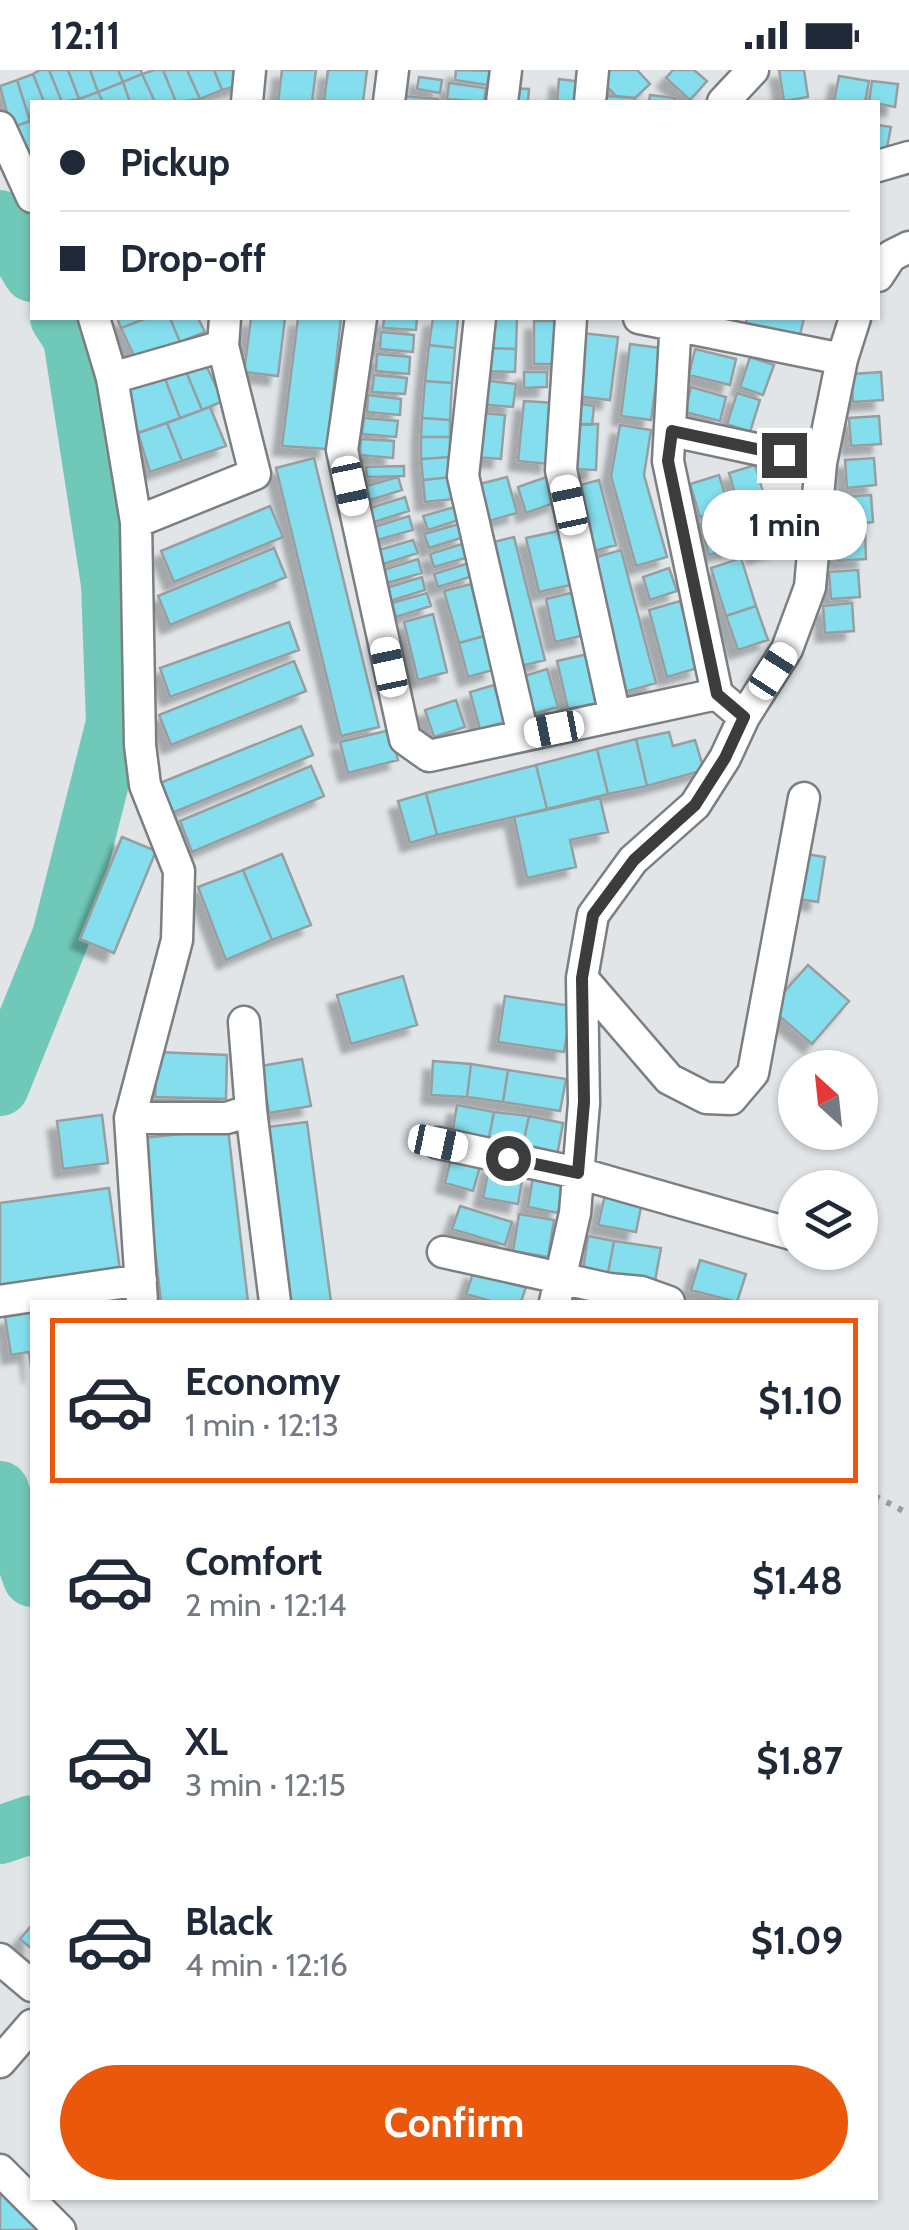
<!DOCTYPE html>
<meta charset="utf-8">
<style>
:root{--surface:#fff;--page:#f2f2f3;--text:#1f2937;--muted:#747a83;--line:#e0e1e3;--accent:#ea580c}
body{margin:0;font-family:Cabin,sans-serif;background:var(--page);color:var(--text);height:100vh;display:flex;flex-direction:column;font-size:38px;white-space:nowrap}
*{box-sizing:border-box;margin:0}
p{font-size:32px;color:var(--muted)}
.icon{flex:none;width:55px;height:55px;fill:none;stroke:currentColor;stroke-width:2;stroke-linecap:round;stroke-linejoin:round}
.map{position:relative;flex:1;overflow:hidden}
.drawer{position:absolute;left:30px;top:1230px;width:848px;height:900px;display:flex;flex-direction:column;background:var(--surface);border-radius:0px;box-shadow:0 2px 8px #0004}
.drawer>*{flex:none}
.banner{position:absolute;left:30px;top:30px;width:850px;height:220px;border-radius:0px;box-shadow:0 2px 8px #0004;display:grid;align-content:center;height:220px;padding:0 30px;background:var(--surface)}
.needle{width:65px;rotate:333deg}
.controls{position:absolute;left:778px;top:980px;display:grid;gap:20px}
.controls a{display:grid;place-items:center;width:100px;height:100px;border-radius:50%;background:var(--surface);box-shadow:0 2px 8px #0004;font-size:50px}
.end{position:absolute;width:45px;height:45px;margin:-22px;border:12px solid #3a3c3d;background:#fff;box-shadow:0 0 0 5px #fff}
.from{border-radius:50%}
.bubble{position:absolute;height:70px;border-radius:35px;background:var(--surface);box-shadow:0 2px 8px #0004;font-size:32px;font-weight:700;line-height:70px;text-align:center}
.car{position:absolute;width:30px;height:60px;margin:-30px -15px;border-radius:12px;box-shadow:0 0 8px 2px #0007;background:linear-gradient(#fff 24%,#345 0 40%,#fff 0 76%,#345 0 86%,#fff 0)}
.banner b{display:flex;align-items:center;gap:35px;height:95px;font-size:38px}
.banner b+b{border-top:2px solid var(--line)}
.banner i{width:25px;height:25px;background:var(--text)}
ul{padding:18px 0 0;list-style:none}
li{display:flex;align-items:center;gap:30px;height:165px;margin:0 20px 15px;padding:0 10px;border:5px solid transparent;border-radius:0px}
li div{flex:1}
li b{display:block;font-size:38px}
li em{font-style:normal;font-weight:700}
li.on{border-color:var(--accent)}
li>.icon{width:90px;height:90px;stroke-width:1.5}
.button{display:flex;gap:20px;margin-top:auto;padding:20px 30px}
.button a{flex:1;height:115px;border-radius:60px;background:var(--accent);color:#fff;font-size:40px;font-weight:700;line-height:115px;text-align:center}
.status{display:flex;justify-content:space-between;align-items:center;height:70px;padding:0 50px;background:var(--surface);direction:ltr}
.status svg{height:28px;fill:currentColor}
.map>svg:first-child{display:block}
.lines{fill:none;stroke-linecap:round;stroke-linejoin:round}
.river{stroke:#70c8b8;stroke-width:58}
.building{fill:#84deed;stroke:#989e9f;stroke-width:2.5;filter:url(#shadow)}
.street-casing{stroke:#7b7f82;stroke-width:35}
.path{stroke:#999c9e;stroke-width:6;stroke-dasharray:5 8;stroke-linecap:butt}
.street{stroke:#fff;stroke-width:30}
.route{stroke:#3a3c3d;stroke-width:12}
</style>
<div class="status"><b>12:11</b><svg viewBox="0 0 49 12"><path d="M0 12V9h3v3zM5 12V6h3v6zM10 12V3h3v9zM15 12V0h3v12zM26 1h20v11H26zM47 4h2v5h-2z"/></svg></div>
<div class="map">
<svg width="909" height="2160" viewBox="0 0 909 2160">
<defs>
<filter id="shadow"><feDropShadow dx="-9" dy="9" stdDeviation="2.5" flood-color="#0004"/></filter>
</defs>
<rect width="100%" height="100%" fill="#e1e5e8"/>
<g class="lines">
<path class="river" d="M0,149l32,54
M0,1017l61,-151 54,-213 -5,-139 -38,-246 -13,-20
M0,1420l32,88
M0,1765l32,-11"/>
</g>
<path class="building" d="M40,0h9l13,32h-18l-11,-28z
M49,0h19l11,29 -17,3z
M68,0h22l8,22 -19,7z
M90,0h28l5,12 -25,10z
M118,0h23l1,4 -19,8z
M154,0h9l13,32h-21l-13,-28z
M163,0h24l13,29 -24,3z
M187,0h27l8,20 -22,9z
M214,0h26l4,14 -22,6z
M282,0h34l-4,32h-34z
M328,0h39l-4,32h-39z
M456,0l34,1 -3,14 -32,-5z
M610,0h27l13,14 -15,14 -19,-2 -16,-17z
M673,0h21l13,11 -17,19 -24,-22z
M779,0h25l4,27 -24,4z
M33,4l11,28h-12l-2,19 -13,-41z
M142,4l13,28h-25l-7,-20z
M839,6l30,5 -4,21 -31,-1z
M419,7l23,3 -2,13 -23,-4z
M559,9l24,3 -3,20h-23z
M17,10l13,41 -19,7 -11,-42z
M872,11l26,3 -3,23 -26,-5z
M123,12l7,20h-27l-5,-10z
M449,13l37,5 -2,14 -37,-3z
M508,18l21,1 -1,13h-21z
M98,22l5,10h-22l-2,-3z
M650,25l25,3 -1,4h-25z
M401,26l37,3v3h-38z
M605,26l30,2v4h-30z
M30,51l2,6v35l-21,-34z
M878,55l13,2 -6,30 -7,-1z
M117,248h30l-26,10z
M147,248h23l10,24 -44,18 -15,-32z
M170,248h28l7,14 -25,10z
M251,248h34l-7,58 -34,-4z
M298,248h43l-14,131 -45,-3z
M384,248h33l-1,12 -33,-2z
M433,248h25l-3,30 -26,-3z
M487,248h30l-1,31 -30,-1z
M747,248h57l-6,25 -54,-12z
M534,251h26v43h-26z
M381,262l33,3 -1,17 -33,-3z
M582,263l36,4 -8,63 -36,-4z
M630,274l31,4 -10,72 -30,-4z
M429,275l26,3 -3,35 -27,-2z
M486,278l30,1 -1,23 -31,-1z
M695,279l41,10 -6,26 -41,-10z
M377,284l33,3 -1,17 -33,-3z
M750,287l24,8 -11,30 -23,-8z
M205,293l18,38 -21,9 -17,-41z
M185,299l17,41 -22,8 -16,-42z
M524,302h23v15l-23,1z
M881,302l2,28 -30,2 -2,-28z
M374,305l33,3 -2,16 -33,-2z
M164,306l16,42 -42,15 -12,-43z
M481,310l35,4 -3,23 -36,-3z
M425,311l27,2 -2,37 -28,-2z
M691,317l35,10 -6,24 -35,-9z
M737,323l23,7 -10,32 -23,-8z
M368,325l33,4 -1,16 -33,-3z
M524,331l31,2 -6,61 -31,-3z
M576,333l18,3 -2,19 -17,-1z
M210,337l16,39 -44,15 -15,-38z
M479,343l26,2 -4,44 -26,-2z
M879,346l2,28 -30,2 -2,-28z
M364,348l34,3 -2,16 -34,-3z
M422,348l28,2v17h-29z
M167,353l15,38 -32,11 -12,-39z
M575,354h23l-2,46 -23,-1z
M620,355l31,5 -7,45 23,82 -31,9 -25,-90z
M421,367h29v20l-29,2z
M361,369l33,2 -1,17 -33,-3z
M450,387l2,20 -29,3 -2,-21z
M314,388l65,269 -38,9 -65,-268z
M874,388l2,27 -29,3 -2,-28z
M755,395l11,37 -26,8 -11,-37z
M404,396v10l-37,1 -1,-10z
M719,405l10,33 -29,9 -10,-33z
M549,406l8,26 -31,11 -8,-26z
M398,407l4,13 -35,11 -4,-14z
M452,407l2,22 -29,3 -2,-22z
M507,407l10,36 -35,10 -10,-37z
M599,410l17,65 -26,7 -17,-65z
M871,425l2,27 -31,3 -1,-28z
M405,427l4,14 -35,11 -4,-14z
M270,436l13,31 -109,45 -13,-31z
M458,436l4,13 -34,11 -5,-14z
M770,441l11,36 -25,8 -11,-36z
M409,446l4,14 -36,10 -3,-13z
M729,446l9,31 -29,8 -9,-31z
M459,454l5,13 -35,11 -5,-14z
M563,460l12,54 -36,8 -13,-54z
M865,461l1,28 -29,2 -2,-28z
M514,467l31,123 -28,7 -31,-123z
M413,470l5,13 -35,11 -4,-14z
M465,473l4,14 -35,10 -4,-13z
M274,478l12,29 -116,48 -12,-29z
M621,480l35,133 -31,9 -35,-133z
M741,488l15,48 -30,10 -15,-48z
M418,489l4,14 -35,10 -4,-13z
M469,493l4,13 -35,11 -4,-13z
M669,498l8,23 -27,9 -7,-23z
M858,500l2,27 -29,2 -2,-27z
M422,507l3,13 -35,11 -4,-13z
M471,514l13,52 -25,7 -15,-52z
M575,522l10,43 -30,7 -9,-43z
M427,523l4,13 -35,11 -4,-14z
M680,531l18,67 -31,9 -18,-67z
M852,533l2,28 -29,2 -2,-27z
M756,536l12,34 -30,10 -12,-34z
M433,544l14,58 -29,8 -14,-58z
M289,552l10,28 -129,47 -10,-29z
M484,566l9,34 -25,7 -9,-34z
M592,583l10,49 -34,7 -11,-48z
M294,591l12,30 -135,54 -12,-30z
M547,599l11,38 -29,8 -11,-37z
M494,615l11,37 -25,7 -10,-37z
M456,630l9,27 -31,10 -9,-27z
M301,656l12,29 -141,58 -12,-30z
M390,660l8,30 -50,13 -8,-31z
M669,662l4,14 22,-6 9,30 -57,16 -11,-47z
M636,669l11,47 -39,8 -11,-45z
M597,679l11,45 -61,15 -11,-44z
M536,695l11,44 -110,26 -11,-42z
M311,696l13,30 -132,56 -12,-31z
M426,723l11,42 -27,8 -12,-42z
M600,728l8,34 -38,8 6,27 -49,11 -13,-61z
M122,767l34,14 -42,102 -34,-14z
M800,783l25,4 -7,45 -25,-4z
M282,784l29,71 -39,15 -29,-70z
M243,800l29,70 -46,20 -28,-73z
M808,895l41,36 -37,43 -42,-36z
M403,906l14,49 -66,19 -14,-49z
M505,926l67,10 -8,46 -66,-10z
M157,982l70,3 -1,44 -71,-2z
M302,989l9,47 -42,7 -8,-47z
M433,991l38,3 -4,33 -36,-2z
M471,994l37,6 -5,32 -36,-5z
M508,1000l58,9 -6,32 -57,-9z
M457,1035l37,7 -6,30 -36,-7z
M494,1042l35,4 -7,33 -34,-7z
M102,1045l6,48 -45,6 -6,-48z
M529,1046l34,7 -6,33 -35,-7z
M307,1052l24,180h-47l-24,-174z
M228,1059l20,173h-87l-19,-164z
M452,1085l29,8 -8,28 -28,-8z
M490,1093l34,6 -6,35 -35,-6z
M533,1106l31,5 -6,32 -30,-6z
M109,1118l11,82 -120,16v-83z
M605,1125l37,7 -6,30 -38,-7z
M460,1136l52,16 -7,23 -53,-16z
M519,1144l35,6 -6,37 -35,-6z
M588,1166l26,5 -6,32 -25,-3z
M614,1171l47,7 -6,33 -47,-8z
M700,1190l46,14 -9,28 -46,-12z
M474,1200l52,17 -5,15h-27l-28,-8z
M32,1242v63l-3,-23 -18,3 -6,-38z
M32,1855v24l-12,-10z
M0,2119l46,41h-46z"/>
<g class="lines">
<g class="street-casing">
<path id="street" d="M247,32l3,-32
M389,32l4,-32
M502,32l4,-32
M590,32l3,-32
M723,32l30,-32
M0,57l32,70
M878,96l31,-9
M878,206l13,-20 18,-9
M94,248l18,60 24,144 4,223 5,40 34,86 -2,69 -47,178 12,184
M361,248l-19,132 63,289 24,17 288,-62
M480,248l-17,158 60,259
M571,248l-10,152 54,246
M639,248l203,41
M112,308l111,-32
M672,361l149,32
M136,452l119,-48 -32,-128 2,-28
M744,647l43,-68 23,-62 11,-124 21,-104 13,-41
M582,908l87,101 37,19 25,1 22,-26 51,-275
M244,952l7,88 24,192
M130,1048h97l24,-8
M438,1073l140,30 217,62
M443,1182l166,37 32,3 28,10
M0,1231l141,-21
M555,1232l20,-89 9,-110 -2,-125 11,-63 40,-55 62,-55 30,-47 19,-41 -27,-23 -49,-233 8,-143
M0,1889l32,27
M0,1992l32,-37
M0,2100l60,60"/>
</g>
<path class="path" d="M875,1426l34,18"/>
<use href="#street" class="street"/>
</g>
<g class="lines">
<path class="route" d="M508,1088l70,15 6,-71 -2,-124 11,-63 41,-55 61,-55 30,-47 19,-41 -27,-23 -49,-233 4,-30 112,24"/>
</g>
</svg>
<div class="controls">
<a><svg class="needle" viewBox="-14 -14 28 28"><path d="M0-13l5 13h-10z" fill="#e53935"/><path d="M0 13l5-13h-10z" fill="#747a83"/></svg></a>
<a><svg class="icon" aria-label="layers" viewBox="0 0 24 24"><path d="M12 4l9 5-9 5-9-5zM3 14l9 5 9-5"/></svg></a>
</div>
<i class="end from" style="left:508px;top:1088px"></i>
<i class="end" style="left:784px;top:385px"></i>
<div class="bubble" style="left:702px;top:420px;width:165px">1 min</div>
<i class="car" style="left:350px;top:416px;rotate:168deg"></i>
<i class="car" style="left:569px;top:435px;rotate:348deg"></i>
<i class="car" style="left:389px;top:597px;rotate:348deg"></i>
<i class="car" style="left:773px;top:601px;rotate:33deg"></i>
<i class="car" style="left:554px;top:659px;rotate:259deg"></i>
<i class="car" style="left:438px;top:1073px;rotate:102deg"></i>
<div class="banner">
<b><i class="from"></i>Pickup</b>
<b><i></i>Drop-off</b>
</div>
<section class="drawer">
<ul>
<li class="on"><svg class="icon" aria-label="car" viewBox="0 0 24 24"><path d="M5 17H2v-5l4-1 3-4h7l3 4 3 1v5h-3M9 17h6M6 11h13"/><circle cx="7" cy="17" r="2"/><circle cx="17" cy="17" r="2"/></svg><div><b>Economy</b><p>1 min · 12:13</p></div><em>$1.10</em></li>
<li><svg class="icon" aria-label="car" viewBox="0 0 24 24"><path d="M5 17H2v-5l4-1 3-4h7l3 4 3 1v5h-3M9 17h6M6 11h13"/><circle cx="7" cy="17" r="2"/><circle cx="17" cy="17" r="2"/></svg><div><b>Comfort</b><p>2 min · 12:14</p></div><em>$1.48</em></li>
<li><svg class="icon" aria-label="car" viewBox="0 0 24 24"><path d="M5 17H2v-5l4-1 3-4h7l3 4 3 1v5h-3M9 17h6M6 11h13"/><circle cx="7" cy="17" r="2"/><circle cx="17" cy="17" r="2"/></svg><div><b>XL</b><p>3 min · 12:15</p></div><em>$1.87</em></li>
<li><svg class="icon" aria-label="car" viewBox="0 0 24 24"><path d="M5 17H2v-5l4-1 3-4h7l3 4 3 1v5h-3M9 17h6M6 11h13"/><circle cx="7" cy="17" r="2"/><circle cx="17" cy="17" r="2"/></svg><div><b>Black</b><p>4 min · 12:16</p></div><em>$1.09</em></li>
</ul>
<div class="button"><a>Confirm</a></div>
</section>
</div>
